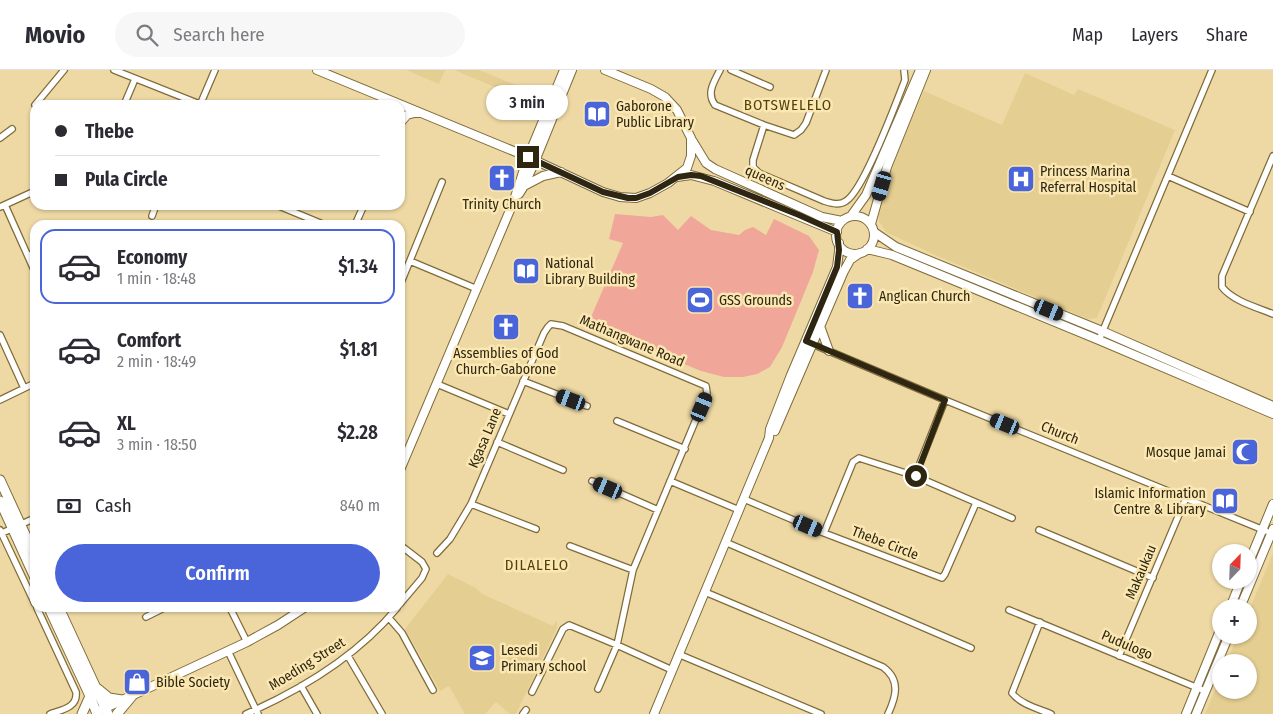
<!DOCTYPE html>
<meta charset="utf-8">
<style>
:root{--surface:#fff;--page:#f7f7f7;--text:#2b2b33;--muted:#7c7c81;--line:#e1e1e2;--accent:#4a65d9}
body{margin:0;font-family:"Fira Sans Condensed",sans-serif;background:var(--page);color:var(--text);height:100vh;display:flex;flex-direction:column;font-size:19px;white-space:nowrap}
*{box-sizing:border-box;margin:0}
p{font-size:16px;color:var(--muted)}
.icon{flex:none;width:28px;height:28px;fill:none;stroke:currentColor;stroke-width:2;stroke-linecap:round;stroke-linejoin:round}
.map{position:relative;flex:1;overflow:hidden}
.details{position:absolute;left:30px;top:150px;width:375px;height:392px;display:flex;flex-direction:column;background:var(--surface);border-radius:15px;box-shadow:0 1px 4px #0004}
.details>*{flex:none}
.hud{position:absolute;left:30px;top:30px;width:375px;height:110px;border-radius:15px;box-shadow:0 1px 4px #0004;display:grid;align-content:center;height:110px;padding:0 25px;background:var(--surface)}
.needle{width:32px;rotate:23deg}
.buttons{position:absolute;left:1212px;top:474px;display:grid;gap:10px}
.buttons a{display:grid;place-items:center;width:45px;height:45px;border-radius:50%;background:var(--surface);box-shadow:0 1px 4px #0004;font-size:25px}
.end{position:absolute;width:22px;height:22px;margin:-11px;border:6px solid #2e2611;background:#fff;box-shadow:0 0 0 2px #fff}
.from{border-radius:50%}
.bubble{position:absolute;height:35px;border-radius:18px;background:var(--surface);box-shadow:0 1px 4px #0004;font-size:16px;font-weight:600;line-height:35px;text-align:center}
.car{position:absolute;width:15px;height:30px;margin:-15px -8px;border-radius:6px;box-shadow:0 0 4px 1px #0007;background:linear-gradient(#222 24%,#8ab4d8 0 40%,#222 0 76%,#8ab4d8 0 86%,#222 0)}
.hud b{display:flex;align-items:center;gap:18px;height:48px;font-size:19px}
.hud b+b{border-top:1px solid var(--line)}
.hud i{width:12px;height:12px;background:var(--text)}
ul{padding:9px 0 0;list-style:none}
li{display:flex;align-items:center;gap:15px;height:75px;margin:0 10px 8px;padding:0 15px;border:2px solid transparent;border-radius:15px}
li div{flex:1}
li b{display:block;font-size:19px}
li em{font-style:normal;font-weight:600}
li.active{border-color:var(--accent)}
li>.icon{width:45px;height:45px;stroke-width:1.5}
.pay{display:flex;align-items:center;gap:12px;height:55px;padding:0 25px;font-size:19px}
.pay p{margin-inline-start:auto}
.cta{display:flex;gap:10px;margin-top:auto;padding:10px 25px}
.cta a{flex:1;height:58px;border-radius:30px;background:var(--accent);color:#fff;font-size:20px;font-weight:600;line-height:58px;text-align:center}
header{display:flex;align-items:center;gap:30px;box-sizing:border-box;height:70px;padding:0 25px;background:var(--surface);border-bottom:1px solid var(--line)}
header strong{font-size:24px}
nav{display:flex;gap:28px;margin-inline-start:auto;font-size:18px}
.search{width:350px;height:45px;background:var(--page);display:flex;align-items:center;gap:12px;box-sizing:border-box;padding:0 18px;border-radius:28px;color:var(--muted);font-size:19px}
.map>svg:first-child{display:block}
.built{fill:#e5ce91}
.green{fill:#f0a699}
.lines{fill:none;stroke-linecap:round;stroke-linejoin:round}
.street-casing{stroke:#7f6c3a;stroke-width:8}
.secondary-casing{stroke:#7f6c3a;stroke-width:10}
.primary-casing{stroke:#7f6c3a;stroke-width:11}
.street{stroke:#fff;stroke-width:5.5}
.secondary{stroke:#fff;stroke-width:8}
.primary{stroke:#fff;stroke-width:9}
.route{stroke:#2e2611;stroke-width:6}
.labels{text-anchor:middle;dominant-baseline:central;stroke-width:5;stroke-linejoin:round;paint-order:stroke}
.poi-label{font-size:14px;fill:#2e2611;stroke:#fbe7b1;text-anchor:start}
.street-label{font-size:14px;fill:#2e2611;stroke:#fbe7b1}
.neighbourhood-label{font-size:15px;letter-spacing:1px;fill:#54420c;stroke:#fbe7b1}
</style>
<header>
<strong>Movio</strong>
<div class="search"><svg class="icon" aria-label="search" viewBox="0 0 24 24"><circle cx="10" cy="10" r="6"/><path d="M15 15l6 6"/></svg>Search here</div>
<nav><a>Map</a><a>Layers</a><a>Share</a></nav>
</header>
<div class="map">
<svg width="1273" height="644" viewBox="0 0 1273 644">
<rect width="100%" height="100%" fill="#eed9a4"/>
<path class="built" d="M406,0h39l-6,14z
M454,0h25l66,27 -4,9z
M1025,3l49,22 4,-6 97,41 -78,188 -9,1 -153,-64 -49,-23 -7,-11v-11l19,-61 26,-58 78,34z
M1273,483v161h-68l16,-38v14h28v-28h-22l11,-27h11v-24z
M448,504l28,14 6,6 71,32 3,-5 1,1v6l-41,86h-6l-14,-12 -11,12h-20l-16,-28 -9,5 -35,-62z"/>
<path class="green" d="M615,144l36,3 12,-2 15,15 13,-14 20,14 28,5 6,-5 8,-3 13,8 8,-16 35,17 10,14 -6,22 -31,75 -12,20 -13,7 -14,3h-19l-23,-6 -113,-47 35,-81 -14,-4z"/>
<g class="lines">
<g class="street-casing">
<path id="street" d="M114,0l88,35
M720,0c-6,12 -14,23 -5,35l49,20 30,10 7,-5 5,-7 20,-53
M731,0l39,17
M35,35l29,-35
M124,35l11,-26
M200,35l15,-35
M764,55l-11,35v7l6,6 65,28c7,2 15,5 22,0 18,-11 50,-98 59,-121l-1,-10
M0,68l12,-9
M1273,86l-51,120v11c11,14 34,20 51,27
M1168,106l82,36
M5,135l30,67
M279,136l46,19
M0,137l35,-16
M152,146l4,-11
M355,155l9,-20
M28,186l7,-3
M410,191l67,28
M400,215l42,-103
M0,265l24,53
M1099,270l113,-270
M810,273l135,57 321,131
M523,311l64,25
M437,314l72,30
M0,330l35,-17
M617,351l68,28
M497,372l66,28
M915,406l30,-76
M592,411l66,29
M670,411l69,29
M744,429l80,34 118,45 3,-4 31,-71
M471,434l65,25
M0,460l35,74
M1039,460l114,48
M824,463l29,-71 6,-4 56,18 97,42
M0,464l35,-16
M725,472l246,106
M400,475l22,17 4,7 -4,9 -22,26
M570,476l63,24
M437,483l13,-14 21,-35 73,-171 4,-6 3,-3 12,2 143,60 1,7 -74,177 -16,75 -19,44
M705,522l178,75c18,13 13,30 5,47
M37,538l39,84c2,16 -15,18 -26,22
M230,538l17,34
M1009,540l196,81
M146,547l18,-9
M389,548l13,15 31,57
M1040,552l-28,71c8,11 27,16 39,21
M228,581l30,63
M678,584l143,60
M348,586l34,58
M1119,586l67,-158
M301,616l16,28
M532,622l31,-63 6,-4 48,20 55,25
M246,644c57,-25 112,-59 151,-106
M523,644l3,-4"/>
</g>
<g class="secondary-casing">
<path id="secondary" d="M317,0l211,87 75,35 17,5 16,1 14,-5 18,-10 19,-15 4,-12v-18l-14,-28 -12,-13 -14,-8 -46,-19
M400,53l7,-8 11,-3
M692,70l14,23 9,6 107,48 20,4
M677,107l14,-2 23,6 123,51
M524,116l19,-10 18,-4
M519,124l5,-8 11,-25 37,-91
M851,146l15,-21 54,-125
M836 165a19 19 0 1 1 38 0a19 19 0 1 1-38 0Z
M871,154l16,-57 39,-97
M874,162l22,15 206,84 171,75
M867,179l25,6 207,85 174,74
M820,256l9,25
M775,361l69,-160 6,-11 10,-7
M400,400l113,-267 15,-46 36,-87
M1249,492l24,-58
M1230,538l11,-28
M1240,538l33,-79
M101,640l146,-68 31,-17 26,-17
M654,644l115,-276 1,-9 21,-54 46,-108 2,-16v-8
M1186,644l35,-86
M1196,644l33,-79"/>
</g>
<g class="primary-casing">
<path id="primary" d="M0,410l35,76
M0,431l35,77
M49,538l41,88 7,18
M59,538l49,106
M98,619l11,9 13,2
M82,644l8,-18
M117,644l15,-18"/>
</g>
<use href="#street" class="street"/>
<use href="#secondary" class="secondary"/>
<use href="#primary" class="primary"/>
</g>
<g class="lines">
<path class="route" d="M528,87l75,35 25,6h8l14,-5 28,-16 13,-2 10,1 98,39 38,17 2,18 -2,17 -31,74 139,59 -29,76"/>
</g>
<defs>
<g id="library-square" transform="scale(1.4375)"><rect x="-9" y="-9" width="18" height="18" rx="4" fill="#4a65d9" stroke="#fbe7b1"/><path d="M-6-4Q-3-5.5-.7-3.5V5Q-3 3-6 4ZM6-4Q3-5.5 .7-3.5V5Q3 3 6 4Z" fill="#fff"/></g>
<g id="church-square" transform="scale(1.4375)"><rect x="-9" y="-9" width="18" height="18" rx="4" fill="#4a65d9" stroke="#fbe7b1"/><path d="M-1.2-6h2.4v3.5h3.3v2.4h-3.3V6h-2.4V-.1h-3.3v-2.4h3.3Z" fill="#fff"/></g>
<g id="hospital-square" transform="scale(1.4375)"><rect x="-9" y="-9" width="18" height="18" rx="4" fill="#4a65d9" stroke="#fbe7b1"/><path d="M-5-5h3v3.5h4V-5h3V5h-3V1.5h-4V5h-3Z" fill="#fff"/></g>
<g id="stadium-square" transform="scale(1.4375)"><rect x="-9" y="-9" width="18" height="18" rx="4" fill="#4a65d9" stroke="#fbe7b1"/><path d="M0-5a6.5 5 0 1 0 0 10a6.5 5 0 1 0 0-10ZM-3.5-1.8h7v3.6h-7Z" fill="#fff"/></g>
<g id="mosque-square" transform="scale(1.4375)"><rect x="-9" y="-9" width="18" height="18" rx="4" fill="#4a65d9" stroke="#fbe7b1"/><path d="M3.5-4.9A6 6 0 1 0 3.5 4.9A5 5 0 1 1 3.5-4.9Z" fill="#fff"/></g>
<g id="school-square" transform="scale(1.4375)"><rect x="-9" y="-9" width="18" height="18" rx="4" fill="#4a65d9" stroke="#fbe7b1"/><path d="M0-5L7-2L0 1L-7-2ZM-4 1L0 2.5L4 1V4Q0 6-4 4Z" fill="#fff"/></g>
<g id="shop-square" transform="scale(1.4375)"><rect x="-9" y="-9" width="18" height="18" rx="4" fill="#4a65d9" stroke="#fbe7b1"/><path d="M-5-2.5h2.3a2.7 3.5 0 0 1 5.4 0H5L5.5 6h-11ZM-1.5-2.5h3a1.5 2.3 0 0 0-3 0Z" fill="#fff"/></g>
</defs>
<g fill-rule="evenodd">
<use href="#library-square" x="597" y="44"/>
<use href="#church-square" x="502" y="108"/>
<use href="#hospital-square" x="1021" y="109"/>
<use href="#library-square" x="526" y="201"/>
<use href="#church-square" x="860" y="226"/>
<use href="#stadium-square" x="700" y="230"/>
<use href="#church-square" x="506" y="257"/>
<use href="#mosque-square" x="1245" y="382"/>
<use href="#library-square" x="1225" y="431"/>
<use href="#school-square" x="482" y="588"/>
<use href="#shop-square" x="137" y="612"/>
</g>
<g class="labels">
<g class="poi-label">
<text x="616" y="36">Gaborone<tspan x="616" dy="16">Public Library</tspan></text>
<text x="1040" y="101">Princess Marina<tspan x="1040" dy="16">Referral Hospital</tspan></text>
<text x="502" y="134" text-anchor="middle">Trinity Church</text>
<text x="545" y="193">National<tspan x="545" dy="16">Library Building</tspan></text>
<text x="879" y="226">Anglican Church</text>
<text x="719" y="230">GSS Grounds</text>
<text x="506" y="283" text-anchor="middle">Assemblies of God<tspan x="506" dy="16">Church-Gaborone</tspan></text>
<text x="1226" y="382" text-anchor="end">Mosque Jamai</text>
<text x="1206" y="423" text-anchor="end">Islamic Information<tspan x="1206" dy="16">Centre &amp; Library</tspan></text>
<text x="501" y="580">Lesedi<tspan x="501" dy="16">Primary school</tspan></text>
<text x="156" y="612">Bible Society</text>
</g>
<g class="street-label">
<text transform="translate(765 108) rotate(24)">queens</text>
<text transform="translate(632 271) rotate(23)">Mathangwane Road</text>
<text transform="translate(1060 363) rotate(22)">Church</text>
<text transform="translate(485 368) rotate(-67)">Kgasa Lane</text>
<text transform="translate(885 473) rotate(21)">Thebe Circle</text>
<text transform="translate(1141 502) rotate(-67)">Makaukau</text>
<text transform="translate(1127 575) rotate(23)">Pudulogo</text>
<text transform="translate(307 594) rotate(-32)">Moeding Street</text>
</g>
<g class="neighbourhood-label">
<text x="788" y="35">BOTSWELELO</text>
<text x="537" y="495">DILALELO</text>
</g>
</g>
</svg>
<div class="buttons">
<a><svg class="needle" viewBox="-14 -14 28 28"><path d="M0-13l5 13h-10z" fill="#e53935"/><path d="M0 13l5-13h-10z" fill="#7c7c81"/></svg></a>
<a>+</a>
<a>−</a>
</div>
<i class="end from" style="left:916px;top:406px"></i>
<i class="end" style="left:528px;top:87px"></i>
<div class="bubble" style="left:486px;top:15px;width:82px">3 min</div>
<i class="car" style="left:882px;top:116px;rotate:196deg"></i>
<i class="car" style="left:1049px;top:240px;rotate:112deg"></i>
<i class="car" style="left:571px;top:330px;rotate:291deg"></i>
<i class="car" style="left:702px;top:337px;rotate:23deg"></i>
<i class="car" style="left:1005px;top:354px;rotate:292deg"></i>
<i class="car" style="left:608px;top:418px;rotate:293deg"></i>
<i class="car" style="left:808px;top:456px;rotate:113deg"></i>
<div class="hud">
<b><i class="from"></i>Thebe</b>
<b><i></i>Pula Circle</b>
</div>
<section class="details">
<ul>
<li class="active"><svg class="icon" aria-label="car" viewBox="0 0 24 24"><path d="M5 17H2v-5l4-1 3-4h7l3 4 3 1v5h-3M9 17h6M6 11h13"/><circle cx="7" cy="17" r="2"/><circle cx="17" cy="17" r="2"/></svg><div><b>Economy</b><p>1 min · 18:48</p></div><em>$1.34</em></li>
<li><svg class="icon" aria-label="car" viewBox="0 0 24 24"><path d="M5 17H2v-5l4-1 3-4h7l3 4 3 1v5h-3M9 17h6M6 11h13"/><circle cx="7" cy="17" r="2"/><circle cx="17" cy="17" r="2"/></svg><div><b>Comfort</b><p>2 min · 18:49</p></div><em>$1.81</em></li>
<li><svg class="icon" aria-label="car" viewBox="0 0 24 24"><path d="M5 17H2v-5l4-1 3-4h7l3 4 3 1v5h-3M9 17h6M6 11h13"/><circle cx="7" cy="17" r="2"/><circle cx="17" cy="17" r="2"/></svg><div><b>XL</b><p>3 min · 18:50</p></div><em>$2.28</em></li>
</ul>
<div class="pay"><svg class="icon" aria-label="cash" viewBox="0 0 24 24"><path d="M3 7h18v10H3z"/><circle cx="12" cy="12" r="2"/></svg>Cash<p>840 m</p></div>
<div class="cta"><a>Confirm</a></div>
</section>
</div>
